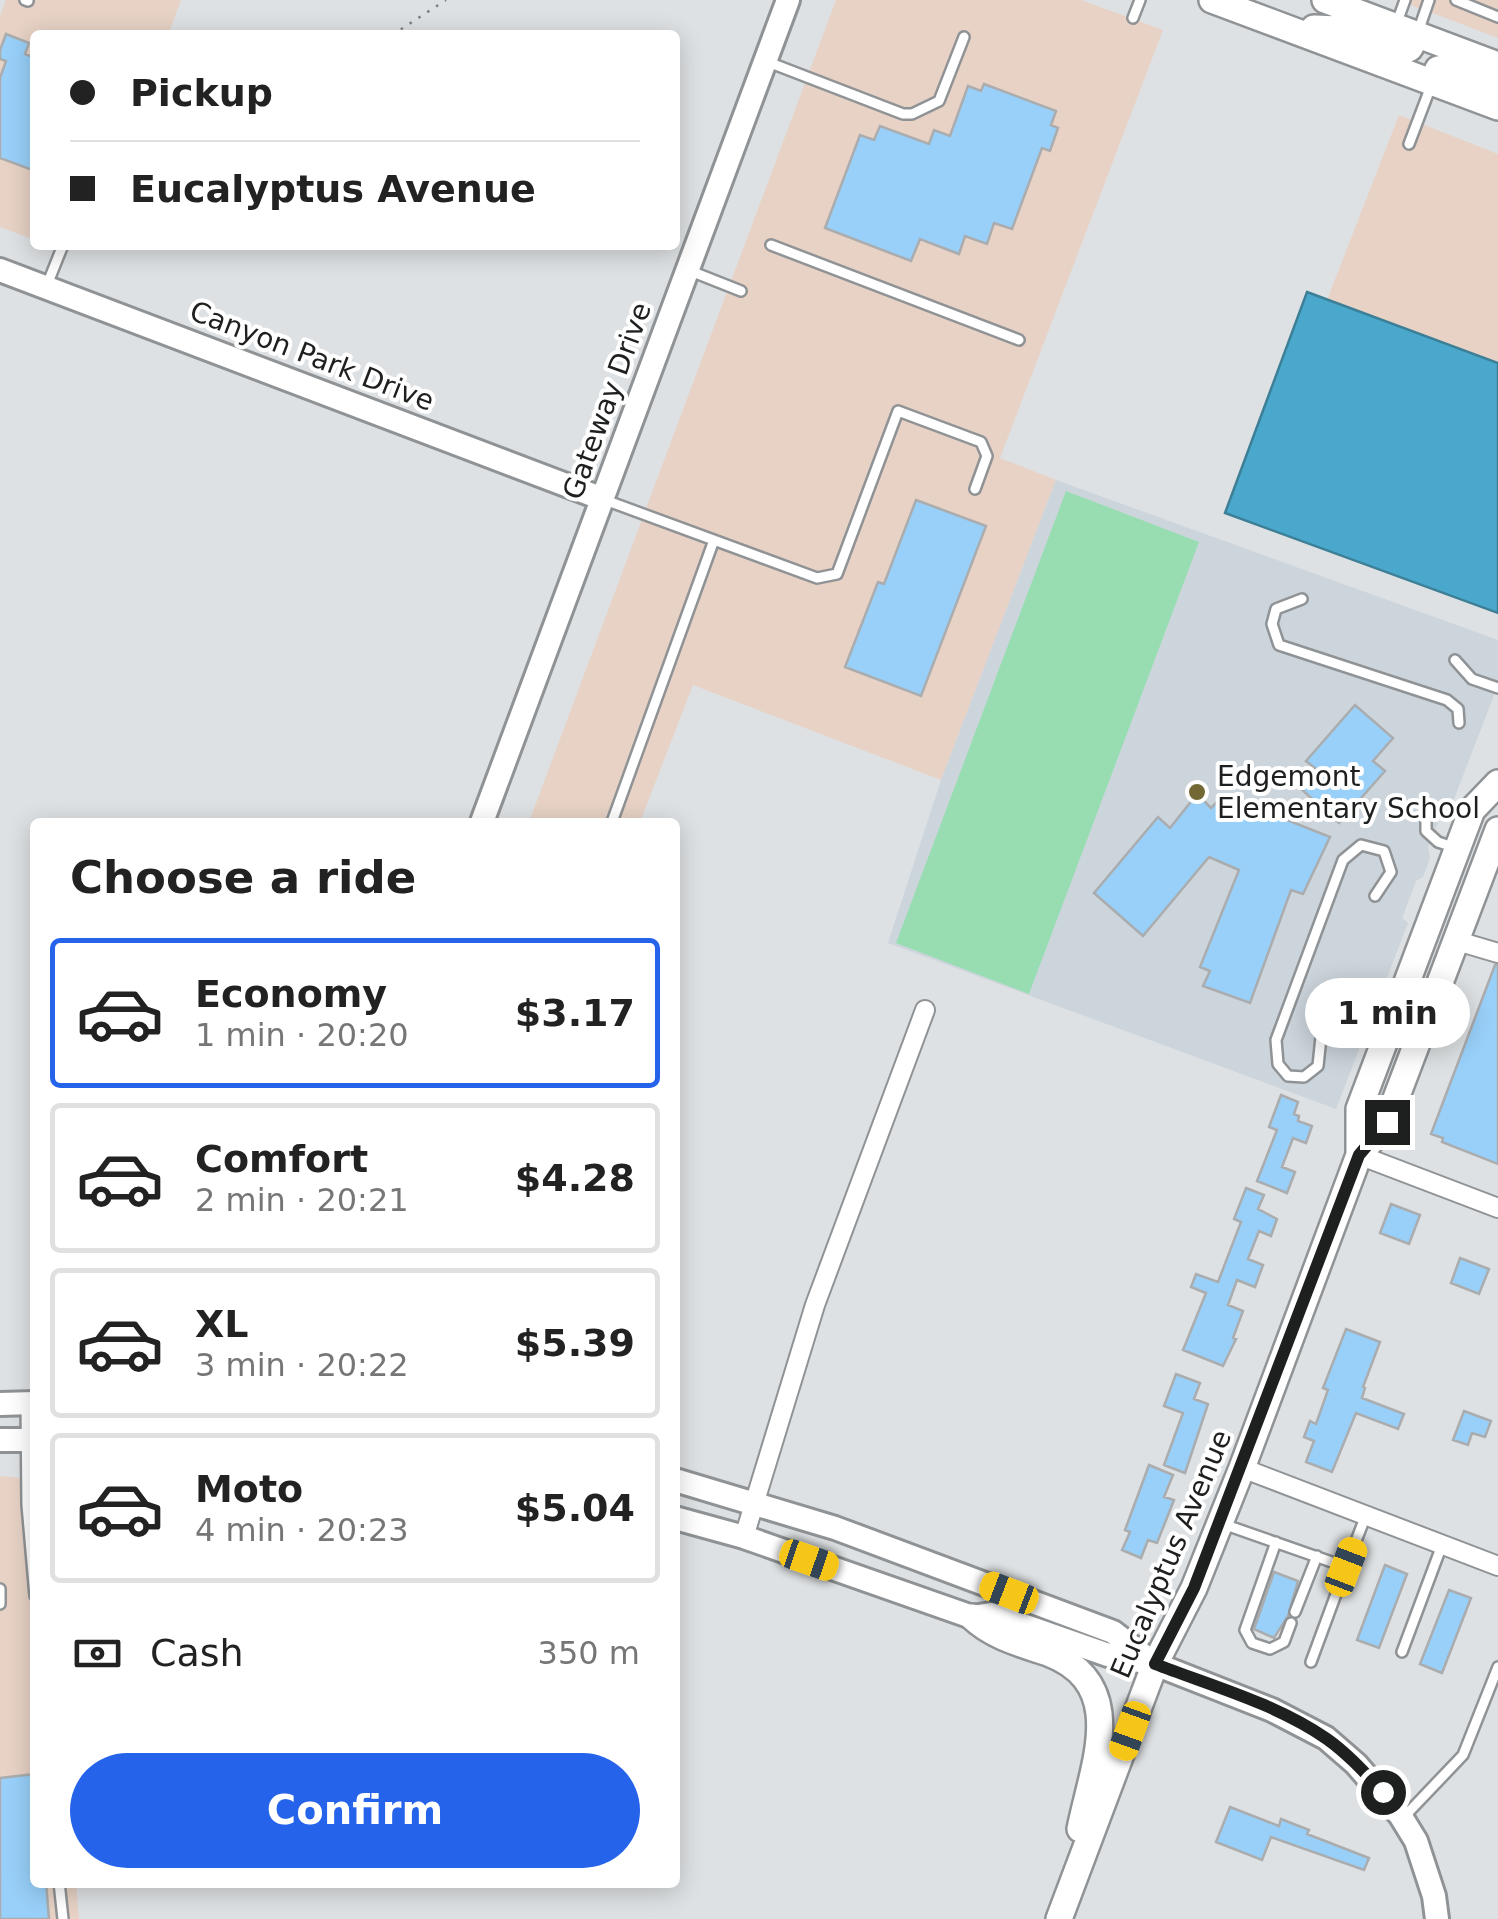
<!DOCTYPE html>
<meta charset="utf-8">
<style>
:root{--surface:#fff;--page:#f6f6f6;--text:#222;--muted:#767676;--line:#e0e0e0;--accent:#2563eb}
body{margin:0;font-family:"DejaVu Sans",sans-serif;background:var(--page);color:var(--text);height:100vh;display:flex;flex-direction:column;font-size:38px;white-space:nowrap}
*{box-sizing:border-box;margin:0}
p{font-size:32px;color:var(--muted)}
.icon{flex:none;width:55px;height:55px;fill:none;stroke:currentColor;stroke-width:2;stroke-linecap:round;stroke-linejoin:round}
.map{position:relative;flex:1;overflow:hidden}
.details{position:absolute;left:30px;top:818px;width:650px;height:1070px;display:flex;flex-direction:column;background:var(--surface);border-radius:10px;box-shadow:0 5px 25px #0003}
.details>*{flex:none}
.banner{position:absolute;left:30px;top:30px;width:650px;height:220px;border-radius:10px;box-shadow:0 5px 25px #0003;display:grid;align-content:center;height:220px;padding:0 40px;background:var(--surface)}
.end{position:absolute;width:45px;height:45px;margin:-22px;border:12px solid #1e1f1f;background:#fff;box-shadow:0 0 0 5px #fff}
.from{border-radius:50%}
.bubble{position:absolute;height:70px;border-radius:35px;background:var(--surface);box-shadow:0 5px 25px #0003;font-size:32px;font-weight:600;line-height:70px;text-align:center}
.car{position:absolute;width:30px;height:60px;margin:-30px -15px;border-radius:12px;box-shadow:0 0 8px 2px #0007;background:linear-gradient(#f5c518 24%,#345 0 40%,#f5c518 0 76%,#345 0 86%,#f5c518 0)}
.banner b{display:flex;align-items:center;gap:35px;height:95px;font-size:38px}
.banner b+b{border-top:2px solid var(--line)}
.banner i{width:25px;height:25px;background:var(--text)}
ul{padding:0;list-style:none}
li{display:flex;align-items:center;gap:30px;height:150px;margin:0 20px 15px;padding:0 20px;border:5px solid var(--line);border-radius:10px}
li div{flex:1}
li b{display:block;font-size:38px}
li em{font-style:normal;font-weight:600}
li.selected{border-color:var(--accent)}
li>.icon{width:90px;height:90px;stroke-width:1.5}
h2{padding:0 40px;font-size:45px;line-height:120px}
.pay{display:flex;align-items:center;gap:25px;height:110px;padding:0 40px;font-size:38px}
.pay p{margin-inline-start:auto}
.button{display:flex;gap:20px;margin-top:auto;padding:20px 40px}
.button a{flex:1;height:115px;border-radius:60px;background:var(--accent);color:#fff;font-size:40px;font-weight:600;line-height:115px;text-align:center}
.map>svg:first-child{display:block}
.commercial{fill:#e7d2c5}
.built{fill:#ccd5dc}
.green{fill:#98ddb1}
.water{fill:#49a8cb;stroke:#3c7f97;stroke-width:2.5}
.building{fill:#98d0f9;stroke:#aaacae;stroke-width:2.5}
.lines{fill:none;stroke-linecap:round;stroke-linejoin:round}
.service-casing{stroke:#909395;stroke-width:14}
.minor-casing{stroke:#909395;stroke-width:22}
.tertiary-casing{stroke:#909395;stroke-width:28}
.secondary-casing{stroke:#909395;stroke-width:30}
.path{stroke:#7d7f80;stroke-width:2.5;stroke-dasharray:2.5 8;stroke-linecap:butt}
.service{stroke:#fff;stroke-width:9}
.minor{stroke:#fff;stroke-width:18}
.tertiary{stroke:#fff;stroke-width:22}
.secondary{stroke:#fff;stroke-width:25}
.route{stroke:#1e1f1f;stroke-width:12}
.poi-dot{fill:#736835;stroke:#fff;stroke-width:4}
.labels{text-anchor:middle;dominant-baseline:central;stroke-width:8;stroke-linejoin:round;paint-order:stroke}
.street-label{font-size:28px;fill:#1e1f1f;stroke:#fff}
.poi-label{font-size:28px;fill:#1e1f1f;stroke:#fff;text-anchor:start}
</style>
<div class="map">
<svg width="1498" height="1919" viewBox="0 0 1498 1919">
<rect width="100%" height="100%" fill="#dee1e3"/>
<path class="commercial" d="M6,0h175l-13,35h-133v205l-35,-13v-211z
M836,0h245l82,30 -163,428 56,22 -115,300 -248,-95 -53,137h-111z
M1397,0h101v38l-55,-21z
M1399,115l99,39v209l-171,-63z
M0,1476l35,3v403l41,1 3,36h-79z"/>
<path class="built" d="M1056,480l442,160v45l-46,119 -7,2 -17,41 2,11 -7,19 -7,4 -14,37 6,5 -72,186 -448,-166 53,-163z"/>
<path class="green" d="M1066,491l133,51 -170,452 -133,-51z"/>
<path class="water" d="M1307,292l191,71v250l-273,-100z"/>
<path class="building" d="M6,34l23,9 -4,11 10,4v113l-35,-13v-80l6,-17 -6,-2v-9z
M984,84l72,27 -5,14 7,3 -8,23 -8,-3 -30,81 -18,-6 -7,21 -22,-8 -6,18 -39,-15 -9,22 -86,-33 35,-93 14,5 6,-14 49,18 5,-14 16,6 18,-50 13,5z
M916,500l70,26 -65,170 -76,-29 33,-85 6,2z
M1355,705l38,33 -20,23 12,10 -46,52 -39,-35 16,-19 -10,-8z
M1197,794l14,14 13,-13 106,42 -27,57 -12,-4 -41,113 -47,-17 7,-15 -10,-4 39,-97 -30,-13 -66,79 -49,-43 64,-76 12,11z
M1495,965h3v199l-56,-22 1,-4 -12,-4z
M1281,1095l17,7 -4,12 5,2 -1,5 14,5 -6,17 -13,-5 -11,29 13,5 -8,21 -30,-12 20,-51 -8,-3z
M1246,1188l18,7 -6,14 19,10 -6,17 -12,-5 -11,28 15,6 -8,22 -18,-7 -9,25 15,6 -10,27 3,1 -13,27 -40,-16 23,-57 -15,-6 5,-13 22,8 23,-60 -7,-3z
M1391,1204l29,11 -11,29 -29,-11z
M1460,1258l29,11 -10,25 -28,-11z
M1346,1329l34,13 -17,45 2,1 -3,10 42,16 -6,15 -42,-16 -24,59 -26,-10 8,-21 -10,-4 6,-16 6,3 12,-34 -5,-2z
M1176,1374l24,9 -6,16 14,5 -23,69 -21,-8 19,-52 -19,-7z
M1464,1411l27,10 -6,16 -13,-4 -4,12 -15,-5z
M1149,1465l24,10 -9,22 10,3 -17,43 -9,-3 -7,18 -19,-8 8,-18 -5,-2z
M1385,1565l22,9 -28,74 -22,-8z
M1274,1572l24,9 -10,35 -14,22 -20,-9z
M1449,1590l22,8 -29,75 -22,-9z
M35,1774v108h11l3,37h-49v-141z
M1230,1807l49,19 2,-7 28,11 -2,4 62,24 -5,12 -93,-33 -9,23 -46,-18z"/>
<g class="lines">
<g class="service-casing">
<path id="service" d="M25,0l3,1
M1456,0l42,17
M1133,18l7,-18
M1396,25l9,-25
M1418,32l11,-32
M768,62l135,52h9l27,-13 25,-64
M1409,144l22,-58
M771,245l248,95
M688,270l53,21
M47,285l16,-40
M605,500l212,78 20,-4 61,-163 83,31 6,14 -12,33
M1302,599l-26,10 -4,15 7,21 168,55 11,9 1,14
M1455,660l17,19 26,9
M1426,819v12l12,11 18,6
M612,822l102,-282
M1333,1002l56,21
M1321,1037l-3,29 -14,11 -16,-1 -10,-12 -2,-24 67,-180 18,-15 23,6 7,21 -16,24
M26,1404l1,101 8,91
M1223,1524l123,43 -35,95
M1276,1542l-31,88 7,13 18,6 14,-7 7,-19
M1346,1567l20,-52
M0,1589v15
M1295,1612l22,-56
M1402,1652l40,-107
M1404,1817l59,-62 35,-88
M59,1882l4,37"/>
</g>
<g class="minor-casing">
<path id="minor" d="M1454,940l44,13
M1359,1155l139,53
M1242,1468l256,98
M744,1537l71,-232 110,-295"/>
</g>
<g class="tertiary-casing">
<path id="tertiary" d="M0,270l603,229
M482,822l306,-822
M0,1404l35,-1
M0,1440h35
M675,1480l160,48 278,104 39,30
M675,1518l69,19 228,80 19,-3 117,41 47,9 117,46 54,28 30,26 44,51 16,26 18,55 3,23"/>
</g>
<g class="secondary-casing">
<path id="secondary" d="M1212,0l286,107
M1325,0l173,65
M1314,28l25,1 65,22 6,-3 7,-14
M1432,83l6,-14 11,-2 49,19
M1359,1155l28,-33 111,-292
M972,1617c21,20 49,27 76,36 82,31 45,111 32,176
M1059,1919l96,-255 39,-76 48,-120 117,-313v-46l113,-299 26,-27"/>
</g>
<path class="path" d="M392,35l54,-35"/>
<use href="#service" class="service"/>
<use href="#minor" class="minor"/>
<use href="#tertiary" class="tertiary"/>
<use href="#secondary" class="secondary"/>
</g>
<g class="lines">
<path class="route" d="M1383,1792c-18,-19 -35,-38 -56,-53 -50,-35 -115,-53 -172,-75l39,-76 165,-433 28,-33"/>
</g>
<circle class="poi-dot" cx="1197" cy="792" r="10"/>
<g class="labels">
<g class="street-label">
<text transform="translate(312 356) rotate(21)">Canyon Park Drive</text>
<text transform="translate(607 401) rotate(-70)">Gateway Drive</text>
<text transform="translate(1171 1554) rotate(-67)">Eucalyptus Avenue</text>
</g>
<g class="poi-label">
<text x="1217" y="776">Edgemont<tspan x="1217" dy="32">Elementary School</tspan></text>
</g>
</g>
</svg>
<i class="end from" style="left:1383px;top:1792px"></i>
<i class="end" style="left:1387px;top:1122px"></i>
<div class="bubble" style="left:1305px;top:978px;width:165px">1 min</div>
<i class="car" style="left:809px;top:1560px;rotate:109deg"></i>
<i class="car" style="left:1346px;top:1567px;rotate:21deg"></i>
<i class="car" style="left:1009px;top:1593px;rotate:291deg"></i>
<i class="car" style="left:1130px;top:1731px;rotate:200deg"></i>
<div class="banner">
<b><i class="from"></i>Pickup</b>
<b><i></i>Eucalyptus Avenue</b>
</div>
<section class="details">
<h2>Choose a ride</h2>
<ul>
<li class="selected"><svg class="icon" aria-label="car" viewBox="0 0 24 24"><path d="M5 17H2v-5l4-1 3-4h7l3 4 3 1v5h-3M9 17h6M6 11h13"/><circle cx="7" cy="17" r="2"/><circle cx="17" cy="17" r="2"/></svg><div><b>Economy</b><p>1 min · 20:20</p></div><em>$3.17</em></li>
<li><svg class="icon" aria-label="car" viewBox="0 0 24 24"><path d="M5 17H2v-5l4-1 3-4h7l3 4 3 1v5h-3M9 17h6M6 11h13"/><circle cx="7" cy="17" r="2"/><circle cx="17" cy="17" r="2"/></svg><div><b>Comfort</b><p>2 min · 20:21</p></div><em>$4.28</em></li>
<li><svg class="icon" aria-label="car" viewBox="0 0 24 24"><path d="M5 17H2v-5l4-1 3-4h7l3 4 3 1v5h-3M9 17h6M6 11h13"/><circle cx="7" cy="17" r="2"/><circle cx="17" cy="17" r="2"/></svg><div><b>XL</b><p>3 min · 20:22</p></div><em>$5.39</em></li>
<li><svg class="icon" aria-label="car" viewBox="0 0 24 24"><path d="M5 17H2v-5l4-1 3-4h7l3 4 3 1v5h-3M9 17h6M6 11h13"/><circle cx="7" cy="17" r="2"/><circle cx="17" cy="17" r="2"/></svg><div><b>Moto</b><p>4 min · 20:23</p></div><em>$5.04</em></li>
</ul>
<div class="pay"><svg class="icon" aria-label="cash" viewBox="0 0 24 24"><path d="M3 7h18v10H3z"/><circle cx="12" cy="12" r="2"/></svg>Cash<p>350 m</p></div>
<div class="button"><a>Confirm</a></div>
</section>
</div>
